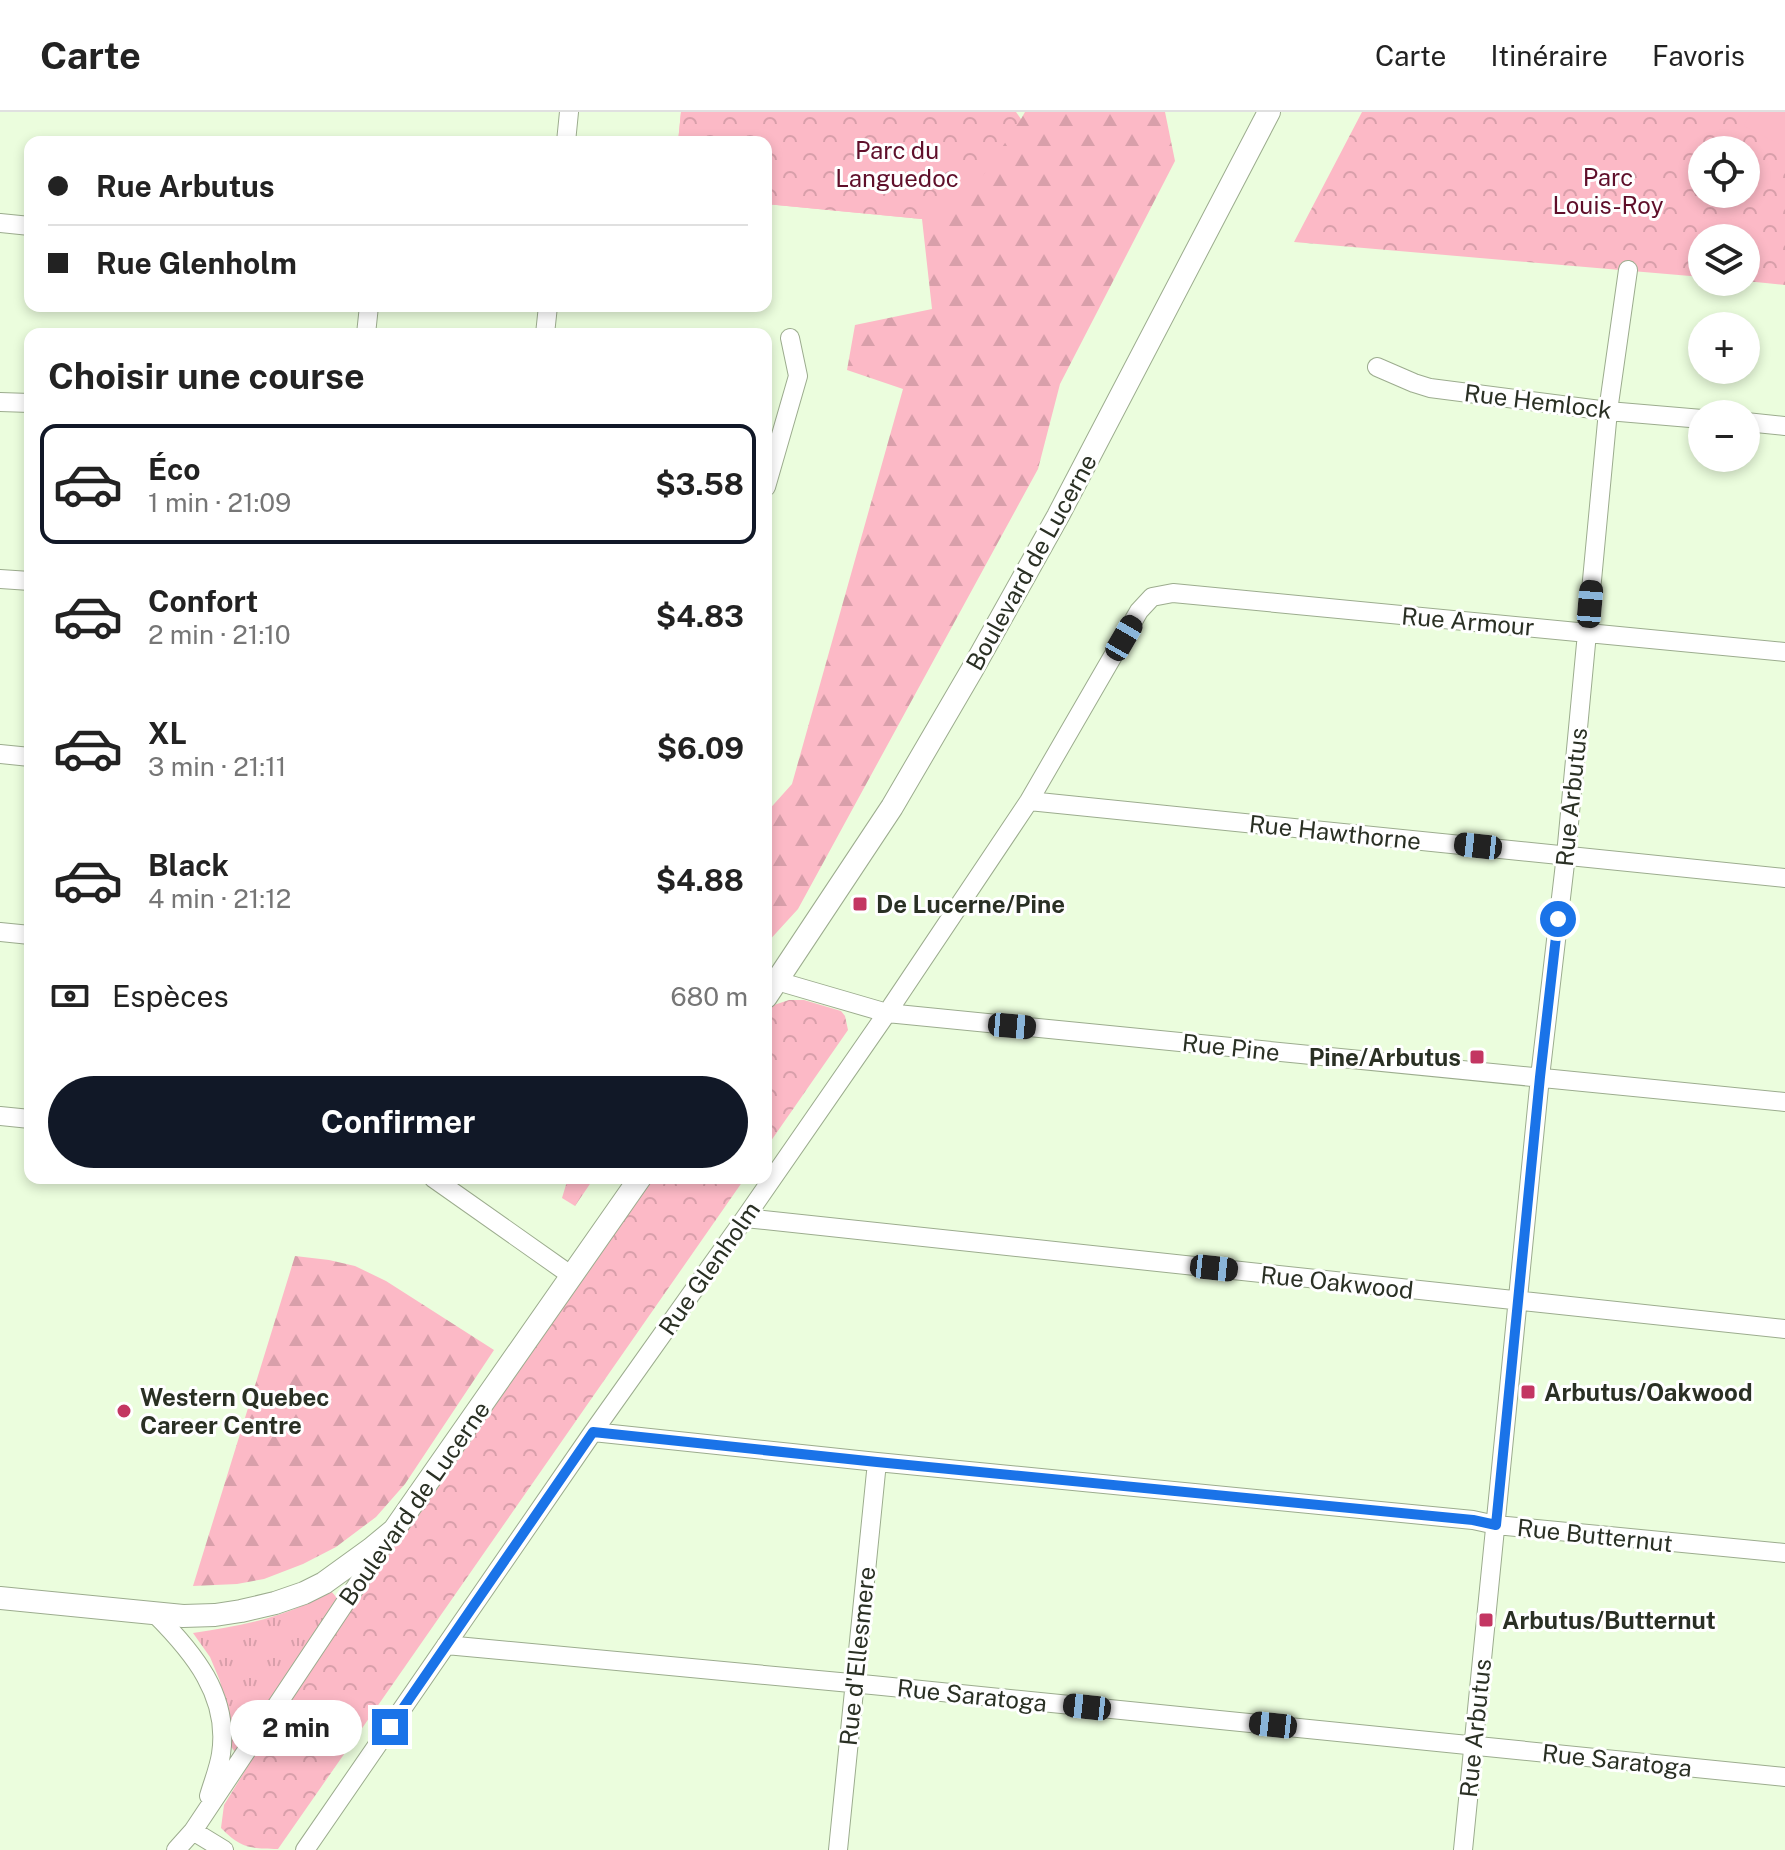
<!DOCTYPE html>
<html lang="fr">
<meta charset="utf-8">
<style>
:root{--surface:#fff;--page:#f2f2f2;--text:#222;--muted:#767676;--line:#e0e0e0;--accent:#111827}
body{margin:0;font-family:"Public Sans",sans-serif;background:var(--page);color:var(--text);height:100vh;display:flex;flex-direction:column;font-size:30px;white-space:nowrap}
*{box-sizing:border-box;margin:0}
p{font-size:26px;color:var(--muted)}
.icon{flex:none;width:44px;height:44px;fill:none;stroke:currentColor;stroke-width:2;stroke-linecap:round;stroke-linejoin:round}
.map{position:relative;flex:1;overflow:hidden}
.side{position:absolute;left:24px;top:216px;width:748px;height:856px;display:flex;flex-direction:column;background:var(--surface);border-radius:16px;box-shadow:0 4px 12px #0003}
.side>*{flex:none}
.top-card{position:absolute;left:24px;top:24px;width:748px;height:176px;border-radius:16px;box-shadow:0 4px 12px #0003;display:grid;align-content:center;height:176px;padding:0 24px;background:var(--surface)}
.fabs{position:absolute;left:1688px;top:24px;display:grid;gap:16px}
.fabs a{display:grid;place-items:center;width:72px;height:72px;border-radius:50%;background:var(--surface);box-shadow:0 4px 12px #0003;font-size:40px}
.end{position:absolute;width:36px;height:36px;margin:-18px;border:10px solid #1a73e8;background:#fff;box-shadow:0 0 0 4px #fff}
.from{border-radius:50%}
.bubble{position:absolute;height:56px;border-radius:28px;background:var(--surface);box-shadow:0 4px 12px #0003;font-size:26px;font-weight:700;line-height:56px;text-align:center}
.car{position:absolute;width:24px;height:48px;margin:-24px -12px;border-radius:10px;box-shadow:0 0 6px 2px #0007;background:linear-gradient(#222 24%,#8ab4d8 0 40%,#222 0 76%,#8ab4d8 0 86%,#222 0)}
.top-card b{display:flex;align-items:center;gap:28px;height:76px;font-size:30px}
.top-card b+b{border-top:2px solid var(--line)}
.top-card i{width:20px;height:20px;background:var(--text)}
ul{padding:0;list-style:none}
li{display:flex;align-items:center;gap:24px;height:120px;margin:0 16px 12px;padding:0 8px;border:4px solid transparent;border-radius:16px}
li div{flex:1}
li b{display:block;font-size:30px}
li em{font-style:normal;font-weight:700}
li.current{border-color:var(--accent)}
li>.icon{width:72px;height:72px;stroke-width:1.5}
h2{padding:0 24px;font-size:36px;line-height:96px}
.pay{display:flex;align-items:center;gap:20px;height:88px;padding:0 24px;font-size:30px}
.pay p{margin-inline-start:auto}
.action{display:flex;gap:16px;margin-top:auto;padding:16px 24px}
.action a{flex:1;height:92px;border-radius:48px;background:var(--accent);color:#fff;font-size:32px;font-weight:700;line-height:92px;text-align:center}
header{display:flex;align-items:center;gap:48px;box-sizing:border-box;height:112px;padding:0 40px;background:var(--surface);border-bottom:2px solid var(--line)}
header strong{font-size:38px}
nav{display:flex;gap:44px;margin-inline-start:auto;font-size:28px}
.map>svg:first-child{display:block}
.grass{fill:url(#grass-tufts)}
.forest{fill:url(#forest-firs)}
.park{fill:url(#park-crowns);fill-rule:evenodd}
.pitch{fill:#fcb9c6}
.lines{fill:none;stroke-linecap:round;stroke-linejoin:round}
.minor-casing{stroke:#9cac8e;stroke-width:20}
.major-casing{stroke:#9cac8e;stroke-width:24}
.minor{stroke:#fff;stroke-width:18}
.major{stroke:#fff;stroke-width:22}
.route{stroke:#1a73e8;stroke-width:10}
.poi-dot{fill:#c33662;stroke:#fff;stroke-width:3}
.labels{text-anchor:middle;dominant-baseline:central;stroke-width:6;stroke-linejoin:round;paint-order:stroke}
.park-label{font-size:24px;fill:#5f0f2a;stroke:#fff}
.street-label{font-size:24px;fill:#2a3024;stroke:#fff}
.poi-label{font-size:24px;font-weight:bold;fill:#2a3024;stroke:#fff;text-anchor:start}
</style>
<header>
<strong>Carte</strong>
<nav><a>Carte</a><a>Itinéraire</a><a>Favoris</a></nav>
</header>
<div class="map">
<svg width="1785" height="1738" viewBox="0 0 1785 1738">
<defs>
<pattern id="grass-tufts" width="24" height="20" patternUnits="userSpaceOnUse" patternTransform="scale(2)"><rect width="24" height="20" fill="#fcb9c6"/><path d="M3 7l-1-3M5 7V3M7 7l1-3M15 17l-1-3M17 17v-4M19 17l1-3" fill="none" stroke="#d89faa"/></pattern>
<pattern id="forest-firs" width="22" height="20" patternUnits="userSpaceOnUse" patternTransform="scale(2)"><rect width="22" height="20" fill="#fcb9c6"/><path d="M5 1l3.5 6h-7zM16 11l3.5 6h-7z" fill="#d89faa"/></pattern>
<pattern id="park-crowns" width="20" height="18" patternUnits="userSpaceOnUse" patternTransform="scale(2)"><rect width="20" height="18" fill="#fcb9c6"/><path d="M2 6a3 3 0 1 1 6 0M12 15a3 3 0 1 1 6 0" fill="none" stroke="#d89faa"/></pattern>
</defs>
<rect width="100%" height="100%" fill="#ebfddd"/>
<path class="grass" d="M331,1479l6,7 -102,154 -11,-15 1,-29 -5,-27 -10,-24 -17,-24c49,-7 95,-16 138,-42z"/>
<path class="forest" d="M681,0l340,7 4,-7h140l10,49 -115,223 -22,85 -240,440 -32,35v-131l26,-29 111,-395 -56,-19 8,-45 77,-16 -10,-90 -156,-15v-62h-88z
M568,1066h26l-19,28 -13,-8z
M295,1144l34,4 26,6 31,15 108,69 -89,134 -29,33 -40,30 -33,17 -39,15 -27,5 -44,2z"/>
<path class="park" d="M681,0h335l5,7 -41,61 -58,39 -156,-15v-62h-88z
M1362,0h423v173l-39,-4v-43h-44v39l-408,-35zM1702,38h44v44h-44z
M789,888h15l37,11 4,5 3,14 -82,118v-138l5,-4z
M643,1066h102l-467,671c-29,-1 -36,0 -57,-21l3,-23 157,-256z"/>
<path class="pitch" d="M1751,0h34v35l-41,-21z"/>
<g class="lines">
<g class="minor-casing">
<path id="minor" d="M566,30l3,-30
M0,111l30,3
M366,222l3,-28
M545,222l3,-28
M1377,255l37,16 16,5 178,23 94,8
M0,290l30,1
M1746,310l39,4
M766,375l32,-111 -8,-38
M0,467l30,2
M0,642l30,3
M1029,689l756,77
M0,820l30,3
M777,869l110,32 898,89
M0,1004l30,3
M433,1066l139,98
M745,1106l1040,111
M593,1320l284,30 596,58 23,5 289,28
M155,1502c38,38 75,82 66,140 -2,14 -8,28 -12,42
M446,1533l426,40 913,92
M193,1719l31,19
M176,1738l17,-19 192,-288
M305,1738l288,-418 152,-214 142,-205 142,-212 110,-190 13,-14 21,-4 612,59
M838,1738l39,-388
M1463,1738l77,-773 26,-222 42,-444 20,-141"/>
</g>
<g class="major-casing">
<path id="major" d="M766,885l126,-190 80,-137 86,-154 211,-404
M0,1486l183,18 32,-1 26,-4 34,-8 29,-10 20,-10 47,-34 23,-19 246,-352"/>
</g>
<use href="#minor" class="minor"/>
<use href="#major" class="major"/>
</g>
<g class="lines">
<path class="route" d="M390,1615l203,-295 284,30 596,58 23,5 44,-448 18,-158"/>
</g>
<g class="poi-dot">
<rect x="852" y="784" width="16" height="16" rx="4"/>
<rect x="1469" y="937" width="16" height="16" rx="4"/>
<rect x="1520" y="1272" width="16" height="16" rx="4"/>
<circle cx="124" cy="1299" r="8"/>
<rect x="1478" y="1500" width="16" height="16" rx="4"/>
</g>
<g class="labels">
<g class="park-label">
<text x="897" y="38">Parc du<tspan x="897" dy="28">Languedoc</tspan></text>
<text x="1608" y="65">Parc<tspan x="1608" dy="28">Louis-Roy</tspan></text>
</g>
<g class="street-label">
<text transform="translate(1538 289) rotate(7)">Rue Hemlock</text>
<text transform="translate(1031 450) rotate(-61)">Boulevard de Lucerne</text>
<text transform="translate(1468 509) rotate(5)">Rue Armour</text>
<text transform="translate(1571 685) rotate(-84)">Rue Arbutus</text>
<text transform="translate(1335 720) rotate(6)">Rue Hawthorne</text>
<text transform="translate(1231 935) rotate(6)">Rue Pine</text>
<text transform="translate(709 1156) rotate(-55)">Rue Glenholm</text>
<text transform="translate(1337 1170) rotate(6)">Rue Oakwood</text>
<text transform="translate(414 1391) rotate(-55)">Boulevard de Lucerne</text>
<text transform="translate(1595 1423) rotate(6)">Rue Butternut</text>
<text transform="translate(857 1544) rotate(-84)">Rue d'Ellesmere</text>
<text transform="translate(972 1583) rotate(6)">Rue Saratoga</text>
<text transform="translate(1475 1616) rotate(-84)">Rue Arbutus</text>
<text transform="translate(1617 1648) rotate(6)">Rue Saratoga</text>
</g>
<g class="poi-label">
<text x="876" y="792">De Lucerne/Pine</text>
<text x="1461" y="945" text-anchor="end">Pine/Arbutus</text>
<text x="1544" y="1280">Arbutus/Oakwood</text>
<text x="140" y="1285">Western Quebec<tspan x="140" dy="28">Career Centre</tspan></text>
<text x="1502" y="1508">Arbutus/Butternut</text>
</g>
</g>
</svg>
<div class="fabs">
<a><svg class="icon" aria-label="locate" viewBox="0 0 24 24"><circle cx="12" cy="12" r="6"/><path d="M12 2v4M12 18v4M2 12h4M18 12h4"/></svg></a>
<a><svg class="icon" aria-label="layers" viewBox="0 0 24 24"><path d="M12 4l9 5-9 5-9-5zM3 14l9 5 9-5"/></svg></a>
<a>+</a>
<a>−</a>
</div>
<i class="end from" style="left:1558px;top:807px"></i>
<i class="end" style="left:390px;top:1615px"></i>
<div class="bubble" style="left:230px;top:1588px;width:132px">2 min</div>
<i class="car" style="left:1590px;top:492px;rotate:5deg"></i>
<i class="car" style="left:1124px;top:526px;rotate:30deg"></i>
<i class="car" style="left:1478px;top:734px;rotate:276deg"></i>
<i class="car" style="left:1012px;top:914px;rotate:95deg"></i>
<i class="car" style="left:1214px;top:1156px;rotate:96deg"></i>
<i class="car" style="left:1087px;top:1595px;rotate:276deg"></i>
<i class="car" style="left:1273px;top:1613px;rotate:276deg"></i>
<div class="top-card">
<b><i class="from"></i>Rue Arbutus</b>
<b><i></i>Rue Glenholm</b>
</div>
<section class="side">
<h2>Choisir une course</h2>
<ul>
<li class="current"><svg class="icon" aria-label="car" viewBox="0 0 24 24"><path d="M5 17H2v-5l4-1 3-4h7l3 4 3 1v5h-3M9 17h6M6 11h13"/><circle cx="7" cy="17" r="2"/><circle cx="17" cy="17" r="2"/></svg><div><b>Éco</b><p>1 min · 21:09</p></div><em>$3.58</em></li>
<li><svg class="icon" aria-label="car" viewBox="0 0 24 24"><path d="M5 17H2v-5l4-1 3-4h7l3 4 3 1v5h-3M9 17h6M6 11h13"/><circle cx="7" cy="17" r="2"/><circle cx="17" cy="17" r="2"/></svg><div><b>Confort</b><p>2 min · 21:10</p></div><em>$4.83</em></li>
<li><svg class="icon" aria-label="car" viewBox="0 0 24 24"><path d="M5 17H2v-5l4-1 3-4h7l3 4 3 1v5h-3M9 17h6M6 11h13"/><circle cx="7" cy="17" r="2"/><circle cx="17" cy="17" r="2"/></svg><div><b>XL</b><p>3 min · 21:11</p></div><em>$6.09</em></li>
<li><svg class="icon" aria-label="car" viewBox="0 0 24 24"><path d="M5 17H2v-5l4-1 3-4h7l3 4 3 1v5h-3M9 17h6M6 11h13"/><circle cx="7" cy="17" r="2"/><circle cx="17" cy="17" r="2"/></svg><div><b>Black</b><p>4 min · 21:12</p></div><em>$4.88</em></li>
</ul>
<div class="pay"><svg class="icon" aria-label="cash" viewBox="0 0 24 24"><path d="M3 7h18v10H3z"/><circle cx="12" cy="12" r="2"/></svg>Espèces<p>680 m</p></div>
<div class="action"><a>Confirmer</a></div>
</section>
</div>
